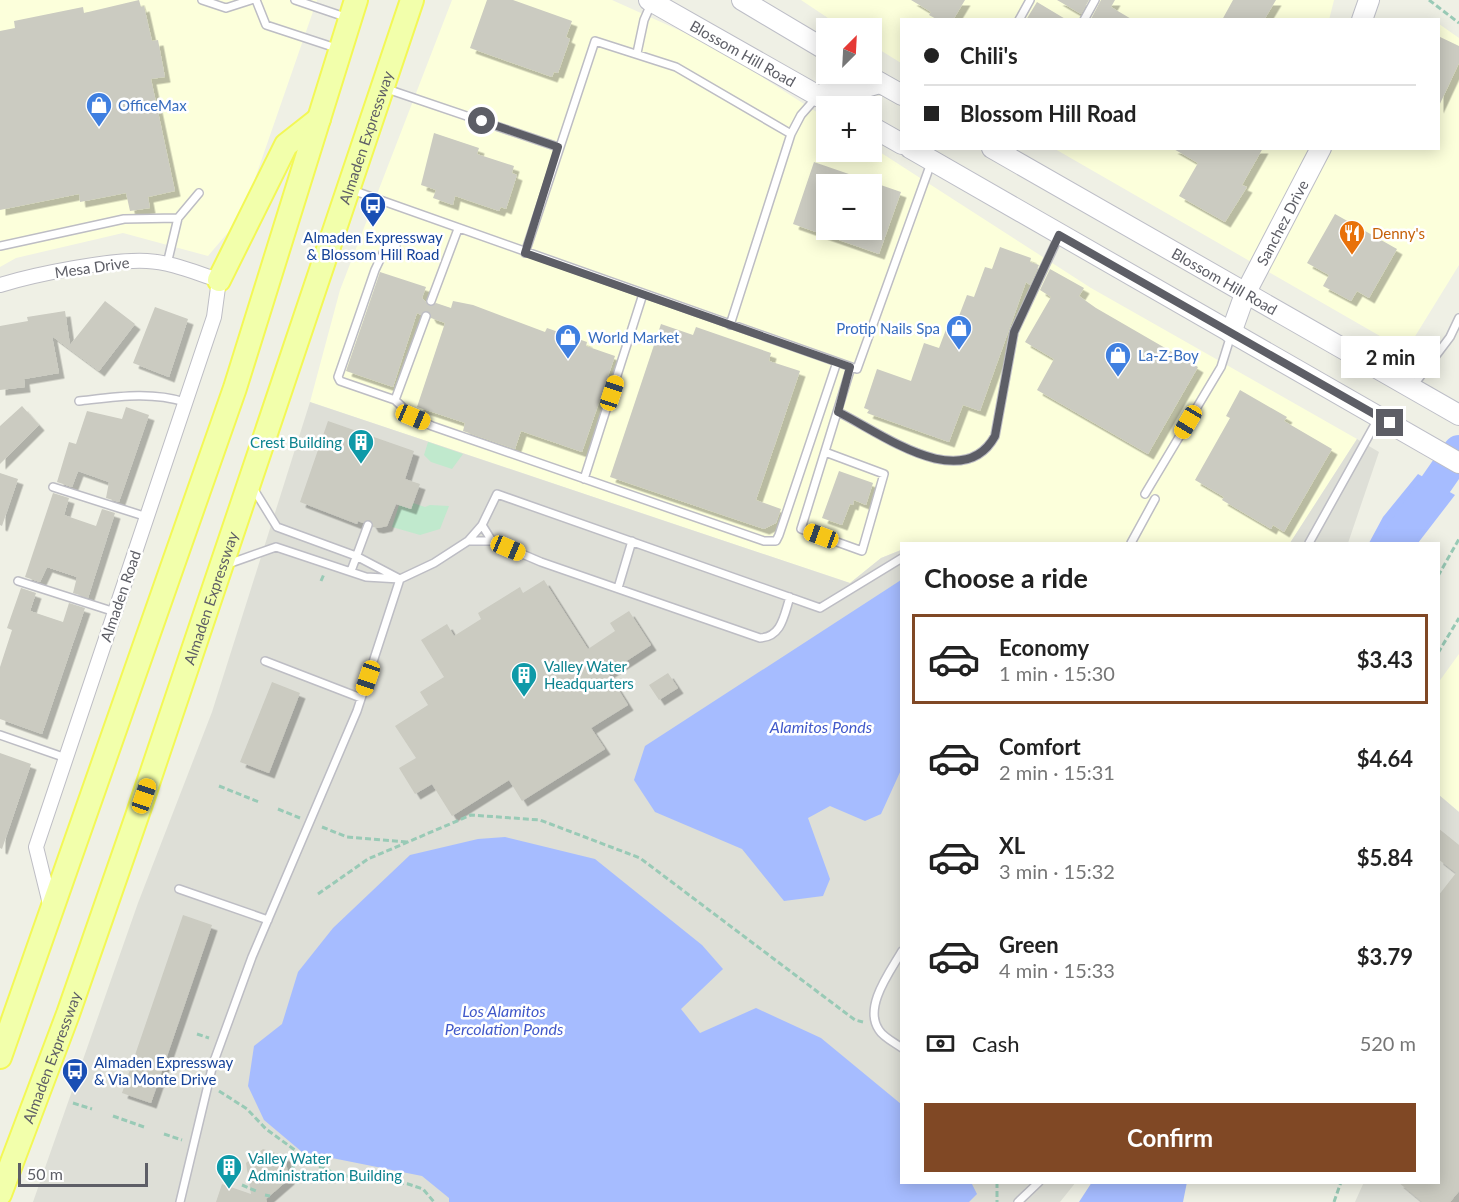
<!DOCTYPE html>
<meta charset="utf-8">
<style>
:root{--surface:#fff;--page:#f6f6f6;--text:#222;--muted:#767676;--line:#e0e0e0;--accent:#804825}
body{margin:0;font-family:Lato,sans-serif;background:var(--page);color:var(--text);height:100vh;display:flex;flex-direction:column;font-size:22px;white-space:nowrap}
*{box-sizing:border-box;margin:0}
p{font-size:20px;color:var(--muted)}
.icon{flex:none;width:33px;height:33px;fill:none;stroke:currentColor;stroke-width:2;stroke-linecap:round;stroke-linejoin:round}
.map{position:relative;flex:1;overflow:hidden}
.side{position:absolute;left:900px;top:542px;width:540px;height:642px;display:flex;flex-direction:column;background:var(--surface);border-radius:0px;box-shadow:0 3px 15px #0003}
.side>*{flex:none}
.guide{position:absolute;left:900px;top:18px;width:540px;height:132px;border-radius:0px;box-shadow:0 3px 15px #0003;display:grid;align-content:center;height:132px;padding:0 24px;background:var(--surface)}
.needle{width:39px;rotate:24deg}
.fabs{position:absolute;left:816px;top:18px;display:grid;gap:12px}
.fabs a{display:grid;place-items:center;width:66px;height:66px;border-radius:0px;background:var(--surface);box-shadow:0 3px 15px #0003;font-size:30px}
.scale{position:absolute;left:18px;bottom:15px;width:130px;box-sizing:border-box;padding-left:6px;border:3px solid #5d5e66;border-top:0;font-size:16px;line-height:21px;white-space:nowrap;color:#5d5e66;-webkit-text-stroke:4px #fff;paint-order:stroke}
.end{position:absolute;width:27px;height:27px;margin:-14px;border:8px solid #5d5e66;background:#fff;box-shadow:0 0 0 3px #fff}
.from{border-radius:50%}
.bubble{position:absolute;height:42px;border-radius:0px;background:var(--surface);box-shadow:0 3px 15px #0003;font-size:20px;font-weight:700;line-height:42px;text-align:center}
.car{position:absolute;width:18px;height:36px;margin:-18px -9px;border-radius:8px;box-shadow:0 0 4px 2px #0007;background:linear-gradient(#f5c518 24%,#345 0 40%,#f5c518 0 76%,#345 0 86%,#f5c518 0)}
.guide b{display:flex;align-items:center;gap:21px;height:57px;font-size:22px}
.guide b+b{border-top:2px solid var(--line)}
.guide i{width:15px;height:15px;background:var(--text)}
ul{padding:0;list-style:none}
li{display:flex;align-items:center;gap:18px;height:90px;margin:0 12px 9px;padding:0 12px;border:3px solid transparent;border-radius:0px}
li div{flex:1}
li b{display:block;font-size:22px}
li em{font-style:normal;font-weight:700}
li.on{border-color:var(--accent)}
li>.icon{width:54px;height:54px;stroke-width:1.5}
h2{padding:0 24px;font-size:27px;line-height:72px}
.pay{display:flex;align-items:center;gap:15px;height:66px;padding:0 24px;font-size:22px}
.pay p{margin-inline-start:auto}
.action{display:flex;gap:12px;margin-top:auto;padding:12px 24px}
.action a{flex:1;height:69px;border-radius:0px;background:var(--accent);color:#fff;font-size:24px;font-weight:700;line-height:69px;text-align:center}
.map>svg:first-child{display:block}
.commercial{fill:#fcffdb;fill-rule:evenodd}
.industrial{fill:#dedfd7}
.green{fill:#c0e9cd}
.water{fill:#a6bcff}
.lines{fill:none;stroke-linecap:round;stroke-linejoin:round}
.river{stroke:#a6bcff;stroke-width:32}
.building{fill:#cbcbc1;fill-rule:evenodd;filter:url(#shadow)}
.lane-casing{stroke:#bdbdc4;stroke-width:10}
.street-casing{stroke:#bdbdc4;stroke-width:16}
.secondary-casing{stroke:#bdbec7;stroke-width:22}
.primary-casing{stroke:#f3f856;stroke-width:26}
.path{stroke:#99cab6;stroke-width:3;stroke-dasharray:6 3;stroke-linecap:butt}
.lane{stroke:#fff;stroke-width:7}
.street{stroke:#fff;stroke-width:14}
.secondary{stroke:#fff;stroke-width:20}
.primary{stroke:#f2ffab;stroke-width:22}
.route{stroke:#5d5e66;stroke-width:8}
.labels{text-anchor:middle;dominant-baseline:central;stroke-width:5;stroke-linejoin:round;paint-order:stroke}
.street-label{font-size:15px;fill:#5d5e66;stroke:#fff}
.shop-label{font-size:15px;fill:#366cbe;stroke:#fff;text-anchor:start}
.food-label{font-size:15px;fill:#c56008;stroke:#fff;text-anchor:start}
.transit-label{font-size:15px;fill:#164399;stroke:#fff}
.culture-label{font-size:15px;fill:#0d838f;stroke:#fff;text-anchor:start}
.water-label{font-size:16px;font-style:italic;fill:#4159ca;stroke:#fff}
</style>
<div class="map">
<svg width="1459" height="1202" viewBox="0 0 1459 1202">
<defs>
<filter id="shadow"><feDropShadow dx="5.5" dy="5.5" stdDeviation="0" flood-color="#0004"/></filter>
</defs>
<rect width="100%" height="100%" fill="#eff0e5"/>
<path class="commercial" d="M0,0h317l-75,216 -34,40 -85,-23 -107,25 -16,9z
M452,0h160l100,45 114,73v34h46v-5l219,141 266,151 -67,104h-388l-1,7 -20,8 -31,25 -540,-181 30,-112zM826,184h46v46h-46z
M801,0h533l-5,20h-427l-1,43 -29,-18v-17h-29z
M1439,24l20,14v227l-53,86 -351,-202 383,-1z
M1459,654v158l-20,-17 -1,-112z"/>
<path class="industrial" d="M310,402l540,181 31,-25 20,-8 1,632h174l-16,20h-1027l105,-299 74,-191z
M1357,439l22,13 -31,91h-58z
M1439,795l20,17v379l-9,11h-95l9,-20h74z"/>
<path class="green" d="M428,442l35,12 -11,15 -21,-7 -7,-7z
M413,503l12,4 5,-2 19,1 -9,23 -20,6 -28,-8 7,-22 12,4z"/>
<path class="water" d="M1418,474l37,21 -37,48h-49l14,-26z
M901,580v190l-20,44 -16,7 -35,-15 -22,12 22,61 -7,17 -39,5 -42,-52 -87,-37 -21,-32 11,-34z
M505,837l90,22 107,86 21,24 -42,40 19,24 56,-25 65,30 80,66 1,78h69l6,12 -8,8h-520v-4l-27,-22 -120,-24 -38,-32 -16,-34 6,-40 28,-22 16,-52 35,-44 77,-73 68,-16z
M1092,1182h95l-4,20h-104z"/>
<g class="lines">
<path class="river" d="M1395,543l64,-92"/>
</g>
<path class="building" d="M139,0l2,7 3,-1 8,35 6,-1 7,37 -14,2 24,112 -27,6 2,11 -20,3 -4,-18 -46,9 -1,-8 -79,16v-179l15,-3 -1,-7 69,-14 1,6z
M487,0h26l59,21 -6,16 4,2 -12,34 -4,-1 -2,5 -82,-29z
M911,0h54l-12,20h-15l-9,-5 2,-3z
M1057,0h32l-8,14z
M1101,0h14l-4,7 22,13 -42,-1z
M1233,0h43l-12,20h-42z
M1037,2l30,18h-41z
M1438,36l21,10v17l-21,45z
M434,133l45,15 -2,6 37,12 -2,7 5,2 -11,34 -5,-2 -2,4 -44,-15 -2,9 -20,-7 3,-8 -15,-5z
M1172,148h91l-21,37 5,2 -22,35 -46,-26 19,-33z
M814,162l87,30 -22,62 -86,-30zM826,184h46v46h-46z
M1335,214l62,35 -28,49 -12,-7 -6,10 -28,-15 6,-11 -22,-12z
M1000,247l31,11 -1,4 9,3 -9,20 -4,-3 -46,129 -17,-6 -14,37 -82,-29 2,-3 -5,-2 13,-39 34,12 13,-38 15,5 11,-29 7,2 10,-26 7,2 11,-30 7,2z
M1050,269l34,19 -5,8 17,12 102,59 -50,87 -111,-64 17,-31 -29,-17 26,-45 -11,-7z
M380,272l46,15 -4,11 8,8 6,-3 15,5 2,-7 20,4 72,27 2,-4 40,14 -1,4 29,10 -33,96 -61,-21 -6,18 -52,-18 2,-8 -48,-16 28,-84 -14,-5 -4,-7 -6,4 -4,-2 -24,74 -47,-16z
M105,301l30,23 -36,47 -47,-35 7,37 -35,6 1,8 -25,3v-64l28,-5 -1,-4 38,-6 5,34z
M155,307l33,12 -19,58 -36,-14z
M661,324l32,11 3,-8 75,26 -2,8 31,10 -44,129 25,9 -5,14 -12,6 -154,-52z
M1240,390l47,27 -3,4 48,28 -48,83 -11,-7 -2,4 -49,-29 2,-3 -29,-17 35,-62 -4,-2z
M22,406l17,19 -39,39v-38z
M126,407l23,8 -30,87 -13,-4 3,-16 -31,-11 -6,16 -15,-5 12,-40 7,2 11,-33 35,8z
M328,421l86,30 -9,28 15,5 -9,25 -15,-5 -9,22 -9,2 -5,-1 -4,-7 -6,3 -5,-2 -1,3 -57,-22z
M839,471l34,12 -7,22 -12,-5 -1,5 -3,-1 -8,21 -20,-7z
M0,473l18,6 -16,47 -2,-1z
M53,493l16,5 -5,17 32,11 6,-17 13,4 -27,85 -15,-5 4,-16 -30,-10 -7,15 -15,-5z
M544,580l44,69 27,-18 -5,-8 19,-12 22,34 -43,28 20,32 -37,23 14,21 -83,52 -13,-21 -57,36 -20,-32 -17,10 -16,-26 17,-10 -21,-32 33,-21 -8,-13 24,-15 -23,-37 26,-16 7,12 27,-17 -3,-6 42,-26 3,6z
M21,588l15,5 -6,18 33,11 6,-19 16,5 -43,126 -42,-15v-52l12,-37 -5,-2z
M668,673l10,15 -19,12 -10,-15z
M272,682l28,11 -31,80 -29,-11z
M0,753l31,11 -29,85 -2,-1z
M1438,828l21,17v346l-9,11h-28l-24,-20h40v-286l18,-23 -18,-14z
M183,915l29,10 -61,178 -29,-10z
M263,1149l22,7 4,23 -23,20 1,3h-51l6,-18 29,10 -5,-31z"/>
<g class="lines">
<g class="lane-casing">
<path id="lane" d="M202,0l24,8 25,-8
M256,0l10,25 73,24
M295,0l53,18
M1019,20l11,-20
M1084,20l11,-20
M637,53l7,-33 7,-16
M387,89l171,58
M352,190l505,179 74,-206
M0,246l124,-27 54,-1
M396,246l-11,3 -10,21 -37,107 2,4 55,19 18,17 19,9 332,115h12l3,-6 58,-173
M525,253l70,-212 81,26 115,67
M167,264l11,-46 21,-25
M431,301l27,-72
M730,325l61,-191 10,-19 15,-17
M1413,386l37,-49 9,-19
M395,400l31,-84
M79,401c36,-4 71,-10 106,1
M838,412c40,19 124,84 157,24l19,-104 45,-96
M825,452l59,22 -22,77 -61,-22 50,-162
M584,479l59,-185
M53,487l94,30
M253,488l24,39 79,29 42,22
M1145,494l76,-127 10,-32
M482,525l10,16
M468,541h24l49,21 219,76c22,-1 24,-23 30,-41
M1131,543l24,-44
M1309,543l69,-124
M228,564l48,-17 90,30 34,2 34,-16 34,-22 14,-16 15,-31 323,114 82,-50
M351,571l17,-46
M18,581l97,31
M618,588l14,-47
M265,661l96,37
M0,735l66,23
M179,889l89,31
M902,951c-12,21 -39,56 -23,79 4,7 16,13 23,18
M180,1202l33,-138 39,-107 105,-246 43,-132
M1018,1202l21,-20"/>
</g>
<g class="street-casing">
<path id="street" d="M0,285c36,-11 111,-26 147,-24 24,1 49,12 72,19l-5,37 -178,530 15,61"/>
</g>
<g class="secondary-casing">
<g id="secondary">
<path id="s1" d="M649,0l187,106"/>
<path d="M742,0l84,50"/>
<path d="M1362,20l7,-20"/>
<path d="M870,77l32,18"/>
<path d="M818,96l17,-8 21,2 24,-7"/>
<path d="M872,127l30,17"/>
<path d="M910,148l549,315"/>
<path id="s2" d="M992,148l467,267"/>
<path id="s3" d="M1231,333l14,-39 76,-146"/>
</g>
</g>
<g class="primary-casing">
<g id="primary">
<path d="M219,280l67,-135 33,-26"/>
<path d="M0,1057l235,-669 121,-388"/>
<path id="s4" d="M0,1194l68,-180 69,-198 275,-816"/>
</g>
</g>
<path class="path" d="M1429,0l30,23
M1438,576l21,-37
M321,581l3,-7
M1438,653l21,-35
M219,786l40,16
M278,809l22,9
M322,827l25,10 60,5
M318,894l50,-35 103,-44 69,5 100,38 215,162 8,2
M197,1034l12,4
M219,1091l28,18 19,20 48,35 25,11 69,9 15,5 11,13
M73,1103l19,6
M113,1116l31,11
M164,1134l18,6
M292,1176l-2,-5 11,-15
M997,1182v20
M242,1185l14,6
M265,1195l5,1
M1334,1202l7,-20"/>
<use href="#lane" class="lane"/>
<use href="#street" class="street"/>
<use href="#secondary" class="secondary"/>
<use href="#primary" class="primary"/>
</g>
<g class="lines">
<path class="route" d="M482,121l76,26 -33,106 325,114 -12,45c40,19 124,84 157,24l19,-104 45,-97 331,188"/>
</g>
<defs>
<g id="shop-pin" transform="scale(1.35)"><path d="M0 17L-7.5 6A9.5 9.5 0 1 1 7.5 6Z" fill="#3f7fe0" stroke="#fff"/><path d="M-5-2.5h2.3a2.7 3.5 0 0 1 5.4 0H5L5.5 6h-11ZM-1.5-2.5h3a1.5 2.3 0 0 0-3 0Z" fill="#fff"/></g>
<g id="bus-pin" transform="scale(1.35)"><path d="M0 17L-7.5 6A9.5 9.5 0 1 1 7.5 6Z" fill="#1a4fb4" stroke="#fff"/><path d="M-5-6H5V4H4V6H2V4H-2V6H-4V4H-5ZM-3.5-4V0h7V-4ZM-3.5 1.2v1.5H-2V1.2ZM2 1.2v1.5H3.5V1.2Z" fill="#fff"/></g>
<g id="restaurant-pin" transform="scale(1.35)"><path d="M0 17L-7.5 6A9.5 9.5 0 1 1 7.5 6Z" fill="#e8710a" stroke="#fff"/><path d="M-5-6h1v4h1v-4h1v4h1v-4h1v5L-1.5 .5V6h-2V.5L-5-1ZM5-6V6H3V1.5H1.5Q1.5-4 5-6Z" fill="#fff"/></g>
<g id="building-pin" transform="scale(1.35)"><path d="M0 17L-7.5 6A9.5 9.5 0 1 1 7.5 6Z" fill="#0f9aa8" stroke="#fff"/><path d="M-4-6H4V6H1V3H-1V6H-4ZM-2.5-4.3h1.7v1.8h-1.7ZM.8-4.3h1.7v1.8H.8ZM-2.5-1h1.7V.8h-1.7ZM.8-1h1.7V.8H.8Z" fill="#fff"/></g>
</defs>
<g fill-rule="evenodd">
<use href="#shop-pin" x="99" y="105"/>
<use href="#bus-pin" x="373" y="205"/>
<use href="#restaurant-pin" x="1352" y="233"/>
<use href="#shop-pin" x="959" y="328"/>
<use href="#shop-pin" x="568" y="337"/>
<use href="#shop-pin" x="1118" y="355"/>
<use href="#building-pin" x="361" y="442"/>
<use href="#building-pin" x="524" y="675"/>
<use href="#bus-pin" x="75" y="1071"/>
<use href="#building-pin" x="229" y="1167"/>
</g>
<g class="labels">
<g class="street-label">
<text stroke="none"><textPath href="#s1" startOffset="108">Blossom Hill Road</textPath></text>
<text stroke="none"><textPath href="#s4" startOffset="1118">Almaden Expressway</textPath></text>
<text stroke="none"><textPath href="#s3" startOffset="122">Sanchez Drive</textPath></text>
<text transform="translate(92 267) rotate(-8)">Mesa Drive</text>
<text stroke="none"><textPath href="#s2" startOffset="268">Blossom Hill Road</textPath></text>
<text transform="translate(120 596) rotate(-71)">Almaden Road</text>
<text stroke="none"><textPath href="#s4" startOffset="632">Almaden Expressway</textPath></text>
<text stroke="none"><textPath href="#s4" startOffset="146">Almaden Expressway</textPath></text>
</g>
<g class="shop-label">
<text x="118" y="105">OfficeMax</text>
<text x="940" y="328" text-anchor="end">Protip Nails Spa</text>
<text x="588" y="337">World Market</text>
<text x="1138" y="355">La-Z-Boy</text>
</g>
<g class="food-label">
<text x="1372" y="233">Denny's</text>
</g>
<g class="transit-label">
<text x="373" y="237">Almaden Expressway<tspan x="373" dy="17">&amp; Blossom Hill Road</tspan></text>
<text x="94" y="1062" text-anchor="start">Almaden Expressway<tspan x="94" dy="17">&amp; Via Monte Drive</tspan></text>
</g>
<g class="culture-label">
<text x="342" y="442" text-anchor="end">Crest Building</text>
<text x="544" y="666">Valley Water<tspan x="544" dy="17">Headquarters</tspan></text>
<text x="248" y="1158">Valley Water<tspan x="248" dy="17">Administration Building</tspan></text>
</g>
<g class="water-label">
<text x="821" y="726">Alamitos Ponds</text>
<text x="504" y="1010">Los Alamitos<tspan x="504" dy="18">Percolation Ponds</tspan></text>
</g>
</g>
</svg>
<div class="fabs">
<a><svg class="needle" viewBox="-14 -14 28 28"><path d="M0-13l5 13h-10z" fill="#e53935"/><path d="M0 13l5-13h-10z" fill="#767676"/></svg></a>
<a>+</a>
<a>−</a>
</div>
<div class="scale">50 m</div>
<i class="end from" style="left:482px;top:121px"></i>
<i class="end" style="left:1390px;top:423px"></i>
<div class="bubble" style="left:1341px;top:336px;width:99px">2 min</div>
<i class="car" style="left:612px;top:393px;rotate:18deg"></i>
<i class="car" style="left:413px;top:417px;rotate:113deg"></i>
<i class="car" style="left:1188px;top:422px;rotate:211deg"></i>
<i class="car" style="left:821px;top:536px;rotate:290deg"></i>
<i class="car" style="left:508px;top:548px;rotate:113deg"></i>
<i class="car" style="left:368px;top:678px;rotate:199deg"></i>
<i class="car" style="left:144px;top:796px;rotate:19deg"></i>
<div class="guide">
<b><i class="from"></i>Chili's</b>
<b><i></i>Blossom Hill Road</b>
</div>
<section class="side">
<h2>Choose a ride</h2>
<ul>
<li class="on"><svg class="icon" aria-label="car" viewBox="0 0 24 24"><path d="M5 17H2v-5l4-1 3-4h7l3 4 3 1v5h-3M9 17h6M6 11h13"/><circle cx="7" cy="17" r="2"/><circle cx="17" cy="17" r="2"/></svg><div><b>Economy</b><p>1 min · 15:30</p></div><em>$3.43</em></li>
<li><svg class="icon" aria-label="car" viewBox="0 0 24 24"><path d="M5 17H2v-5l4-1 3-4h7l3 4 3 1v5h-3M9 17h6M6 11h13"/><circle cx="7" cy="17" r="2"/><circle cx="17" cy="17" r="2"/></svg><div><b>Comfort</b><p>2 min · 15:31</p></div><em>$4.64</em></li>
<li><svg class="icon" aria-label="car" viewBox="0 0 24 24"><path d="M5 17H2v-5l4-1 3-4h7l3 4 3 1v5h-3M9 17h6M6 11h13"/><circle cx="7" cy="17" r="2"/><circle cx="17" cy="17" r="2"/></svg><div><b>XL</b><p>3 min · 15:32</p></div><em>$5.84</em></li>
<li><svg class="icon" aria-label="car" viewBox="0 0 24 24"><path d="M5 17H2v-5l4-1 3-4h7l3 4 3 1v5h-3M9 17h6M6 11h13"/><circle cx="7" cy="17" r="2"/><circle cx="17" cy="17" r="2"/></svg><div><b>Green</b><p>4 min · 15:33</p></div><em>$3.79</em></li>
</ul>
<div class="pay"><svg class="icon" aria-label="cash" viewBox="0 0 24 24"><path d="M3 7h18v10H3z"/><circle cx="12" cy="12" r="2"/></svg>Cash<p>520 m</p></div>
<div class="action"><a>Confirm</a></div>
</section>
</div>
